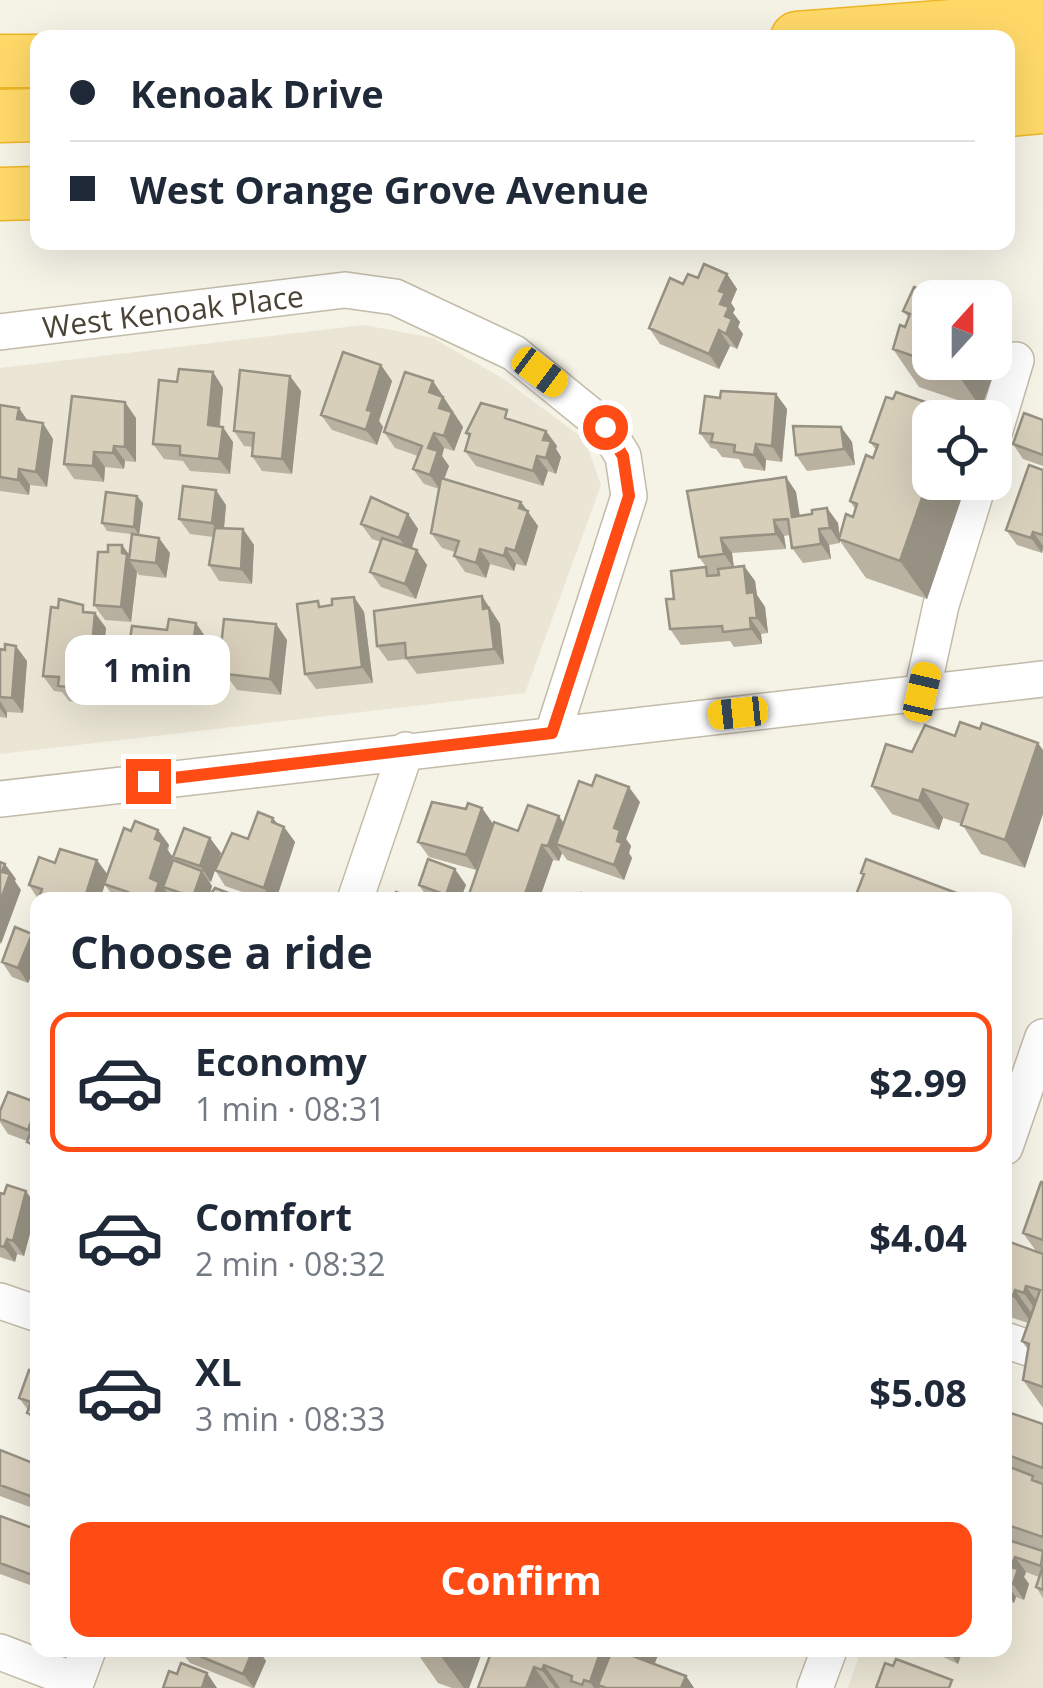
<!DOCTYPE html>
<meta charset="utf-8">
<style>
:root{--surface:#fff;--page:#f2f2f3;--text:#1f2937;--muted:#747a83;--line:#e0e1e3;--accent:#ff4b14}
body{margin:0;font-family:"Open Sans",sans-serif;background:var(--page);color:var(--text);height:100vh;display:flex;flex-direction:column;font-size:38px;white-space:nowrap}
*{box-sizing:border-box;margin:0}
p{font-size:32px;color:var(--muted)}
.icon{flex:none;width:55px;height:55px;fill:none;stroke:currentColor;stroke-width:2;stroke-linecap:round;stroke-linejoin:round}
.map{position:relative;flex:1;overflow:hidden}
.panel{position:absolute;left:30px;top:892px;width:982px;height:765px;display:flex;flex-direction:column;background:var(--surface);border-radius:20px;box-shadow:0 10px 40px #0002}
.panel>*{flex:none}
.top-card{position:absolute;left:30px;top:30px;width:985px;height:220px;border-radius:20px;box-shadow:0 10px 40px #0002;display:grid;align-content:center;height:220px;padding:0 40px;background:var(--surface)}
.needle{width:65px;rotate:21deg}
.fabs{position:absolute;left:912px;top:280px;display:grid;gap:20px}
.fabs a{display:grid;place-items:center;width:100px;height:100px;border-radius:20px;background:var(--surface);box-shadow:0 10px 40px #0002;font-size:50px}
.end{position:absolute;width:45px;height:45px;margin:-22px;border:12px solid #ff4b14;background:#fff;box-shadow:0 0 0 5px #fff}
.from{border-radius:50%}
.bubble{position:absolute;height:70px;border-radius:20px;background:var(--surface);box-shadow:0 10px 40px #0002;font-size:32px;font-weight:700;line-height:70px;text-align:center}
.car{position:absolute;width:30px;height:60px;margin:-30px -15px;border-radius:12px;box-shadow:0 0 8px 2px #0007;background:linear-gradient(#f5c518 24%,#345 0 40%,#f5c518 0 76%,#345 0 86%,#f5c518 0)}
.top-card b{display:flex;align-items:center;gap:35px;height:95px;font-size:38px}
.top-card b+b{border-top:2px solid var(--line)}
.top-card i{width:25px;height:25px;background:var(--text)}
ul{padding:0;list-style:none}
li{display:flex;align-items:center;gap:30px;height:140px;margin:0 20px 15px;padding:0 20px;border:5px solid transparent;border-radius:20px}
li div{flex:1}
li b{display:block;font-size:38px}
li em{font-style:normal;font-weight:700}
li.current{border-color:var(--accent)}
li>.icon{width:90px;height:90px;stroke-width:1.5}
h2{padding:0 40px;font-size:45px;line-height:120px}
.cta{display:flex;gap:20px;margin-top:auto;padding:20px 40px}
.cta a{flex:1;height:115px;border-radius:20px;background:var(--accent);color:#fff;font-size:40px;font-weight:700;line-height:115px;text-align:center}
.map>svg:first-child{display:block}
.residential{fill:#eae5d4}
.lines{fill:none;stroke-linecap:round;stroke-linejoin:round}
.minor-casing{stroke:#c2bba8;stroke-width:38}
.highway-casing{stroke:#eeb627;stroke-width:55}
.minor{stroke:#fff;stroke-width:35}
.highway{stroke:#ffd968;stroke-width:52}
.wall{fill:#bab2a1}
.shaded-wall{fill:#979183}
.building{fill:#d8cfbb;stroke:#979183;stroke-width:2.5}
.route{stroke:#ff4b14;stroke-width:12}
.labels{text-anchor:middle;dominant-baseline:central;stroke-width:10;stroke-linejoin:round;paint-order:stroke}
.street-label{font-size:30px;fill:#494335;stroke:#fff}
</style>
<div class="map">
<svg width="1043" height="1688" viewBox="0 0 1043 1688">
<rect width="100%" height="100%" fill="#f5f2e6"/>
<path class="residential" d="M364,325l69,13 72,42 80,60 16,45 -76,208 -525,61v-386z
M1005,1553l38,14v121h-195l13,-38h144z"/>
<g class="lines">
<g class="minor-casing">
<path id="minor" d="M0,332l345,-42 50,7 119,56 91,74 18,29 6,40 -76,237
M995,430l21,-70
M922,692l19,-87 38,-123
M0,799l1043,-120
M355,900l51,-150
M1005,1147l38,-110
M0,1301l38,13
M1005,1340l38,13
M0,1652l76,29
M74,1688l14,-38
M815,1688l14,-38"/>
</g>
<g class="highway-casing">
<path id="highway" d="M797,38l246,-19
M0,61h38
M1008,73l35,-3
M1008,110l35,-3
M0,116l38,-1
M0,194l38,-1"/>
</g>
<use href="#minor" class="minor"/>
<use href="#highway" class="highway"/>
</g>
<path class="wall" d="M727,274l10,15 -6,14 4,6 -2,4 7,9 -2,5 5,7 -6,15 -7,-3 -11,23 -59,-25 -11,-16 34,-44 15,-6z
M930,298v64h65l8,-13 -22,59 -62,-21 -26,-38 16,-31 -6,-7z
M381,365l11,16 -13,40 4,6 -6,18 -45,-15 -11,-15z
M213,372l10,16 -3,38 13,16 -3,32 -40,-3 -7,-10 -19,-2 -11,-15 24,-62z
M290,376l11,15 -9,83 -30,-3 -10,-15 1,-9 -9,-1 -10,-15z
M433,381l30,46 -9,24 -10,-3 -2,8 7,10 -5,13 77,23 17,24 -12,40 -10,-2 -2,7 -24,-7 -4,14 -21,-6 -11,-16 1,-4 -13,-4 -11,-15 8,-44 -15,-5 -11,-15 5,-13 -23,-8 -11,-16z
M896,392l56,19 5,7h-27v64h37l-40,117 -61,-21 -26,-37v2l-11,2 2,14 -28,4 -11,-15 -2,-13 -6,1 2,13 -54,4 2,14 10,-1 11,15 2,14 8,12 3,26 -7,1 1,10 -28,3 -4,-6 -49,4 -11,-16 -4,-30h8l-3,-28 35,-4 -7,-10 -12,-66 99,-14 10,15 4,24 12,-2v-4l15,-2 11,15 2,14 6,-23 7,3 2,-8 -5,-8 16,-46 7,3 3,-8 -6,-8 16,-45 7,2z
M776,394l11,15 -5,53 -16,-2 -1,11 -21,-3 -5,-9 -17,-2 -6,-8 -5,-1 -11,-15 20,-35z
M0,405l19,3 9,13 25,18 -6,48 -17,-2 -1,10 -29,-4z
M136,418v44l-11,-1 -1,8 -19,-2 -1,15 -30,-3 -10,-15z
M1043,420v46l-20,-7 -10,-15z
M515,421l31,10 11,15 -1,3 5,8 -5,17 -8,-3 -5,15 -67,-20 -11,-15 4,-13 -3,-5z
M841,427l11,15 3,23 -48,6 -11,-16z
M1043,470v79l-1,4 -25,-8 -11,-15z
M143,503l-4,32 -32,-4 -5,-8z
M226,505l-2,23 19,1 11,16 -2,39 -33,-3 -10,-16 4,-28 -23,-3 -11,-15z
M408,514l10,15 -6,19 15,17 -11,34 -35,-12 -11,-15 11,-30 -9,-3 -11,-15z
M122,545l7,10 41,-2 -4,25 -27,-3 -2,-3 -6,50 -26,-2 -11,-15 14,-53z
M482,596l18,28 4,40 -87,10 -11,-15 -18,2 -11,-15z
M354,597l10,15 9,71 -57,6 -11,-15 17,-68 10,-1z
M89,612l6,1 11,15 -8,76 -29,-3 -7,-9 -8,-1 -11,-15z
M196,623l10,15 -7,56 -33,-5 -1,9 -30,-4 -11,-15 43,-49z
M276,624l11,16 -6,55 -44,-5 -18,-25z
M0,649l27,12 -4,52 -16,-1v6l-7,-1z
M925,725l100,143 -44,-14 -19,-30 -19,-6 -4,12 -47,-16 -20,-28 40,-34z
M640,802l-14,37 5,7 -2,7 3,5 -8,22 -57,-20 -5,-7 -3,8 -6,-1 -14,40h-72l51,-69 46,-8z
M482,808l11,16 -17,46 -47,-13 -11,-15 48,-33z
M278,824l6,3 11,15 -19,58h-11l-40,-14 -10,-16 -4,12 -2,-1 3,5 -3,9 38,5h-75l-9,-13 14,-25 -4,-5 37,-19 11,15 -6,17 33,-31z
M158,830l11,15 -6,42 7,10 -1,3h-52l-2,-1 -10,-14 -67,14 -9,-14 26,-22 52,11 24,-43z
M419,885h47l-6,15h-31z
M32,934l6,7v21l-10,21 -16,-6 -10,-15z
M38,1103v55l-11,-17 -19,-7 -8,-12v-12z
M1043,1182v226l-20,-28 5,-30 -6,-9 6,-18 -18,-6 -5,-8v-62l31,4 -13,-18z
M0,1193l37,14 -13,49 -7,-2 -2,8 -15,-5z
M38,1373v55l-11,-15 1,-3 -9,-12z
M1005,1411l38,13v174l-7,-11 3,-10 -13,-5 -2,5 5,7 -5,16 -8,-3 -2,6 -9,-3z
M0,1450l38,15v45l-38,-14z
M0,1516l38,14v58l-38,-14z
M169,1650h89l8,11 -12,27h-2l-62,-25 -5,-6z
M415,1650h68l-14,38h-17l-14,-5z
M492,1650h168l-6,14 32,12 8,12h-216z
M928,1650h35l-5,14z"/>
<path class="shaded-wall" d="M727,274l10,15 -6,14 4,6 -2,4 7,9 -2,5 5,7 -6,15 -11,-15 -6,-30 -1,-13z
M719,330l11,16 -11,23 -10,-15z
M995,337l8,12 -22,59 -27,-39 3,-7h38z
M381,365l11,16 -13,40 4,6 -6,18 -11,-15 1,-20z
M213,372l10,16 -5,53 -10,-16z
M290,376l11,15 -9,83 -10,-15z
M433,381l30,46 -9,24 -10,-15 -15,-44z
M776,394l11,15 -5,53 -10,-16z
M125,402l11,16v44l-11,-15z
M19,408l10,15 -12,-4z
M43,423l10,16 -6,48 -11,-15z
M223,427l10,15 -3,32 -11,-15z
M841,427l11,15 3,23 -11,-16z
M546,431l11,15 -1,3 5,8 -5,17 -10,-16 -3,-18z
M434,433l10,15 -2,8 7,10 -9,24 -10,-15 -2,-27z
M756,444l10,16 -1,11 -11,-16z
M114,446l11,15 -1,8 -11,-16z
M94,452l11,15 -1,15 -11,-16z
M537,456l11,15 -5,15 -10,-15z
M19,469l11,16 -1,10 -11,-15z
M930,475v7h37l-40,117 -27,-38z
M786,477l10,15 6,41 -10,-16z
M216,490l10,15 -3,34 -11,-16z
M137,496l6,7 -4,32 -5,-8z
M521,502l17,24 -12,40 -11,-15z
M827,508l11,15 2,20 -10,-15z
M408,514l10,15 -8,24 -11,-15z
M774,520l10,16 2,13 -10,-15z
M243,529l11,16 -2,39 -11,-15z
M819,529l10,16 2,14 -10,-15z
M1033,532l10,14 -1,7 -11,-15z
M159,538l11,15 -4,25 -10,-15z
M721,538l11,15 2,16 -10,-15z
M122,545l11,15h-4l8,12 -6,50 -10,-15z
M506,548l10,16 -2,7 -10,-15z
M480,549l10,15 -4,14 -10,-15z
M417,550l10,15 -11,34 -11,-15z
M744,566l11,15 2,14 8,12 3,26 -11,-15 -10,-25z
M482,596l18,28 4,40 -10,-15 -11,-40z
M354,597l10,15 9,71 -11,-16z
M95,613l11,15 -8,76 -10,-15z
M750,618l11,16 1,10 -11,-15z
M196,623l10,15 -7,56 -11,-15z
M276,624l11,16 -6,55 -11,-16z
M16,646l11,15 -4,52 -11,-15z
M156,674l10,15 -1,9 -11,-15z
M0,701l7,11v6l-7,-10z
M1038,743l5,7v64l-18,54 -20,-28z
M629,787l11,15 -14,37 5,7 -2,7 3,5 -8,22 -10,-15 3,-24 -3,-13z
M923,789l20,29 -4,12 -20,-29z
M482,808l11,16 -17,46 -10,-15z
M559,816l10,15 -13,13 6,9 -3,8 -11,-15z
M273,818l10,13 1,-4 11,15 -19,58h-4l-8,-12z
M158,830l11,15 -2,4 6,8 -10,30 7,10 -1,3h-16l-3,-22 5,-39z
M210,838l11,15 -10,29 -11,-16z
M542,845l11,15 -14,40h-16z
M97,860l11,15 -8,25h-16z
M5,864l11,15 -1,2 6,9 -20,54 -1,-2v-40l2,-30z
M455,869l11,16 -6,15h-11l-3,-5z
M202,871l10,15 -4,14h-13l-2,-3z
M32,934l6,7v21l-10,21 -10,-15z
M38,1103v40l-10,-13z
M26,1191l11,16 -13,49 -11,-15z
M7,1239l10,15 -2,8 -11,-15z
M1026,1286l17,24v11l-19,-28z
M1015,1290l20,28 -3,6 -19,-28z
M1015,1557l11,15 -2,5 5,7 -5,16 -11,-16 -2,-17z
M38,1560v23l-6,-8z
M1005,1582l11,15 -2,6 -9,-13z
M253,1650h5l8,11 -12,27 -11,-14z
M442,1650h41l-14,38h-5l-24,-33z
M601,1650h7l22,32 -32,3 2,3h-6l-4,-6z
M636,1650h24l-9,23z
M948,1650h15l-5,14z
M544,1665l16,23h-5l-13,-18z
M534,1667l15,21h-23z
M207,1673l10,15h-15z
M686,1676l8,12h-13z"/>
<path class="building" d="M704,264l23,10 -8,17 6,2 -5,11 9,3 -4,9 7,3 -6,15 -7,-4 -10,24 -60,-26 21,-50 13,6 5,-10 10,4z
M914,287l28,11h-12v64l-37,-13 7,-24 5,2 5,-13 -7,-3z
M343,352l38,13 -14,45 5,1 -6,19 -45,-15z
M933,362h24l-3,7z
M179,369l34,3 -5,53 15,2 -4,32 -39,-4v-9l-27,-2 6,-64 18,2z
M240,370l50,6 -8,83 -30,-3 2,-23 -20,-2z
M405,372l28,9 -4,11 14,5 -4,11 13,4 -8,24 -10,-3 -6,15 10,3 -8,24 -17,-6 9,-23 -38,-14z
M721,391l55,3 -4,52 -16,-2 -2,11 -20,-3 1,-7 -24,-3 2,-8 -13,-1 5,-37 15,2z
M896,392l56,19 -2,7h-20v57l-30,86 -61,-22 7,-25 7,3 4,-13 -7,-3 16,-46 7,3 5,-13 -8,-3 16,-45 7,2z
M72,396l53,6v45l-11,-1 -1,7 -19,-1 -1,14 -29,-2z
M481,403l26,7 -2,8 41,13 -3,9 8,1 -5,17 -9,-2 -4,15 -68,-20 5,-17 -4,-1z
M0,405l19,3 -2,11 26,4 -7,49 -17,-3 -1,11 -18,-3z
M1024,413l19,7v35l-30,-11z
M793,426l48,1 3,22 -48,6z
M1029,465l14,5v65l-10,-3 -2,6 -25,-8z
M786,477l6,40 20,-3v-4l15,-2 3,20 -11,1 2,15 -29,4 -4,-29 -14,1 2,14 -55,4 3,16 -25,3 -12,-66z
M441,478l80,24 -2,6 9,3 -13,40 -9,-3 -2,8 -24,-7 -4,14 -22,-7 5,-15 -28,-8z
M183,486l33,4 -4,33 -33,-4z
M106,492l31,4 -3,31 -32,-4z
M371,497l37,17 -9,24 -38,-14z
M215,528l28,1 -2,40 -32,-4z
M132,534l27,4 -3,25 -27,-3z
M382,538l35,12 -12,34 -35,-12z
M108,545h14v8l5,1 -6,53 -27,-2 4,-53h10z
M744,566l3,27 7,-1 3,26h-7l1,11 -28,3 -1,-6 -52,3 -4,-30h8l-3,-28 35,-4 1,9 12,-1 -1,-6z
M482,596l1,13 6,-1 5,41 -88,9 -1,-15 -28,3 -3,-35z
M354,597l8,70 -57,7 -8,-70 21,-3 1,6 13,-2v-6z
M59,599l24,6v7l12,1 -7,76 -30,-3 1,-9 -16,-1 8,-69 7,1z
M169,619l27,4 -8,56 -32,-5 -2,9 -30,-4 8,-53 35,4z
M224,619l52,5 -6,55 -44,-5 1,-8 -8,-1z
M5,644l11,2 -4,52 -12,-1v-48l5,1z
M960,722l20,7 2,-6 56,20 -33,97 -44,-15 7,-21 -45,-15 -4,12 -47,-15 14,-42 26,8 13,-27 30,11z
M596,775l33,12 -15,41 6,2 -3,11 5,2 -8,22 -58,-21 23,-63 13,5z
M432,802l34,7 2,-6 14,5 -16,47 -48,-13z
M528,805l31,11 -11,30 -6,-1 -19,55h-56l27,-78 24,9z
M258,812l15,6 -1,4 12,5 -20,61 -49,-18 17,-37 16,6z
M135,821l23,9 -3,9 7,3 -12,36 9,4 -6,18h-19l-8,-3 2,-5 -24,-8 20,-56 7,3z
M184,828l26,10 -10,28 -27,-9z
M60,849l37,11 -13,40h-46l4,-11 -13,-4 10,-28 16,6z
M428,859l27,10 -9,26 -27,-10z
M866,859l109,41h-121l10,-26 -3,-1z
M173,860l29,11 -9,26 -30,-10z
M0,862l5,2 -3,8 8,2 -10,28z
M215,888l32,12h-41z
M396,892l22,8h-25z
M581,893l19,7h-22z
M15,927l17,7 -14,34 -16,-6z
M8,1092l30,11 -10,27 -28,-11v-8z
M38,1111v35l-11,-4z
M1041,1182h2v58l-20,-7z
M7,1185l19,6 -13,50 -6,-2 -3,8 -4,-1v-53l4,1z
M1007,1241l36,13v133l-20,-7 6,-36 -7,-3 18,-51 -14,-4 -2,7 -9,-3 -2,6 -8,-3v-46z
M29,1370l9,3v43l-11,-3 4,-11 -12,-4z
M1005,1411l38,13v44l-38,-14z
M0,1450l38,15v34l-38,-14z
M1005,1465l28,11 -1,4 11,4v53l-38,-13z
M0,1516l38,14v30l-6,15 -32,-12z
M1005,1539l38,12 -2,15 -26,-9 -4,10 7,2 -5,15 -8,-1z
M1043,1566v24l-7,-3z
M185,1650h68l-10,24z
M426,1650h16l-2,5z
M492,1650h109l-11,32 -6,-2 -2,5 -11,-4 1,-5 -28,-11 -2,5 -8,-3 -8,21h-48z
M612,1650h5l69,26 -5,12h-75l-8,-3z
M896,1659l56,21 -3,8h-73l9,-25 8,3z
M181,1663l26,10 -5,15h-39l6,-17 8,3z"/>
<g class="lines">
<path class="route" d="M148,781l404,-48 77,-237 -6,-40 -18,-29"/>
</g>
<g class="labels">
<g class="street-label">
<text transform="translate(173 311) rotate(-7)">West Kenoak Place</text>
</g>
</g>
</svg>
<div class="fabs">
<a><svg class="needle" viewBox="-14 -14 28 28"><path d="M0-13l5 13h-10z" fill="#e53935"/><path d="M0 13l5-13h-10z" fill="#747a83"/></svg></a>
<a><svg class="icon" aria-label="locate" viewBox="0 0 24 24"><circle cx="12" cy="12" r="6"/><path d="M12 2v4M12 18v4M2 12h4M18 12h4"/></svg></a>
</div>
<i class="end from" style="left:605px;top:427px"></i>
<i class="end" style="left:148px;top:781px"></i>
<div class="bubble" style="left:65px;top:635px;width:165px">1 min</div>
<i class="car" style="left:540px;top:372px;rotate:127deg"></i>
<i class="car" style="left:922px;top:692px;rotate:13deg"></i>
<i class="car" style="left:738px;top:713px;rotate:264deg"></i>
<div class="top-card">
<b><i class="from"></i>Kenoak Drive</b>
<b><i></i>West Orange Grove Avenue</b>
</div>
<section class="panel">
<h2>Choose a ride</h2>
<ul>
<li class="current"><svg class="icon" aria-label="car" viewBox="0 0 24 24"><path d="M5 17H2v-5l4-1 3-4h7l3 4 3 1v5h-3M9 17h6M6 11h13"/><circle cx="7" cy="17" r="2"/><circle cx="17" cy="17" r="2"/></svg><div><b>Economy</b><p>1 min · 08:31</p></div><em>$2.99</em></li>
<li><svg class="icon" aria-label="car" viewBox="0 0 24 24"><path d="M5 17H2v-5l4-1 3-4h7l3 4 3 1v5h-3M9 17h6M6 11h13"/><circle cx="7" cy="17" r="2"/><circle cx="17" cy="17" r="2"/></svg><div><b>Comfort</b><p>2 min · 08:32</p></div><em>$4.04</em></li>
<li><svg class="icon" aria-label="car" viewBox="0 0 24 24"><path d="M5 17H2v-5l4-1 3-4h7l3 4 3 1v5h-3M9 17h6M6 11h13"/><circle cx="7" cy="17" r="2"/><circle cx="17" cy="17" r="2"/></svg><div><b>XL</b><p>3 min · 08:33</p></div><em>$5.08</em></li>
</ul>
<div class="cta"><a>Confirm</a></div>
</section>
</div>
